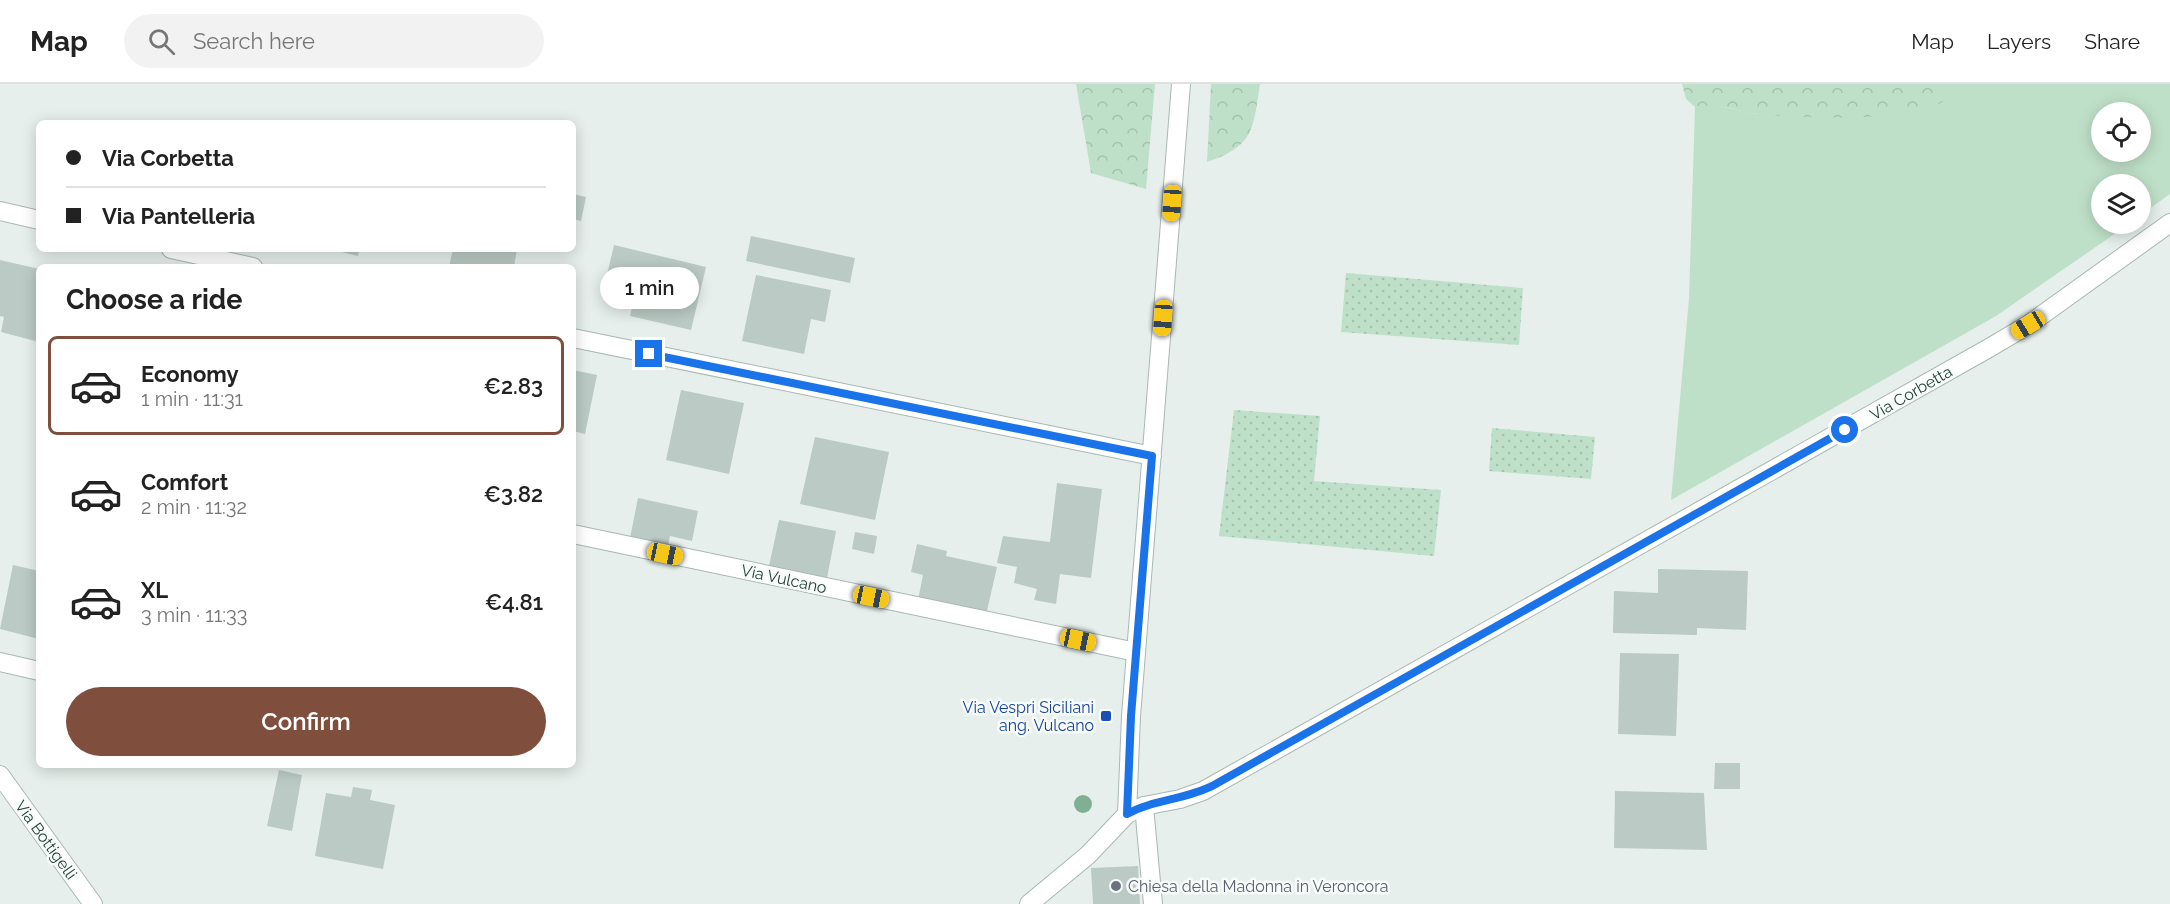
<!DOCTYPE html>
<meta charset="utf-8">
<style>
:root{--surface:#fff;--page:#f2f2f2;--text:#222;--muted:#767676;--line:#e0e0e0;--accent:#804e3d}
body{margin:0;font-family:Raleway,sans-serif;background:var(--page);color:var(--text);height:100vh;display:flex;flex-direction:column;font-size:22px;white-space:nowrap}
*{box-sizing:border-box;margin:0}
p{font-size:20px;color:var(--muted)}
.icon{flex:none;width:33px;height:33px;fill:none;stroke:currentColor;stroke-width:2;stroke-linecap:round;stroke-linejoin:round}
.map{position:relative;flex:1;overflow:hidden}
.panel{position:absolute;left:36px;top:180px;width:540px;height:504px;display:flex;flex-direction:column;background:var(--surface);border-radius:9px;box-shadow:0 3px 15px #0003}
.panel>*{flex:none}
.top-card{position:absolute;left:36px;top:36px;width:540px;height:132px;border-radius:9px;box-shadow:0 3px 15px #0003;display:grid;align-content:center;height:132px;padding:0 30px;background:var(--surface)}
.tools{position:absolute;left:2091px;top:18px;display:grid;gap:12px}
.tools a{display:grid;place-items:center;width:60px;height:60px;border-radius:50%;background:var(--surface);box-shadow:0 3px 15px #0003;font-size:30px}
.end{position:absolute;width:27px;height:27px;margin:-14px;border:8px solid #1a73e8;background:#fff;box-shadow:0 0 0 3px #fff}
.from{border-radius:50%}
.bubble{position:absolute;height:42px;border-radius:21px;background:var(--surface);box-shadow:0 3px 15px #0003;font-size:20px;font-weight:600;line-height:42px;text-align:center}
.car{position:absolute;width:18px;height:36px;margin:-18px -9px;border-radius:8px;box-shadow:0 0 4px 2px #0007;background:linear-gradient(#f5c518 24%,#345 0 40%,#f5c518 0 76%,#345 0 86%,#f5c518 0)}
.top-card b{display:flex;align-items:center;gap:21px;height:57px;font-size:22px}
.top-card b+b{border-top:2px solid var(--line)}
.top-card i{width:15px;height:15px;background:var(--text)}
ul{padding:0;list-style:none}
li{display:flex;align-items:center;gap:18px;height:99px;margin:0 12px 9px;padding:0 18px;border:3px solid transparent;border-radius:9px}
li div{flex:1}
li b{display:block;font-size:22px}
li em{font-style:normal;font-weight:600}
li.active{border-color:var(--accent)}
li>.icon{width:54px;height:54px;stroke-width:1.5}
h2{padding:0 30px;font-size:27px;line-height:72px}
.button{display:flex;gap:12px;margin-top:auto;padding:12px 30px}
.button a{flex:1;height:69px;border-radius:36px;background:var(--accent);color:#fff;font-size:24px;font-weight:600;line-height:69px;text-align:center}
header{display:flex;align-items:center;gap:36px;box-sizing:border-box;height:84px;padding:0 30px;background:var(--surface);border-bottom:2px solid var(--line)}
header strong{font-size:28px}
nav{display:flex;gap:33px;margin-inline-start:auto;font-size:21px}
.search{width:420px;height:54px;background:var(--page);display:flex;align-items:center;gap:15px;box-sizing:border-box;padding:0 21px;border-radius:33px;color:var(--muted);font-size:22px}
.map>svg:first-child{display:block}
.grass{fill:#bfe0c8;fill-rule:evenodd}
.forest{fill:url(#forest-crowns)}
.garden{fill:url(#garden-dots)}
.building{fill:#bbcac4}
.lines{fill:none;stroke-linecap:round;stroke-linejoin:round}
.lane-casing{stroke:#a8b8b2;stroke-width:20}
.street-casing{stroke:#a8b8b2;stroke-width:20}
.lane{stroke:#fff;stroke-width:18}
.street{stroke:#fff;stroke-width:18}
.tree{fill:#80af93}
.route{stroke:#1a73e8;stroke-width:8}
.transit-dot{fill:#1a4fb4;stroke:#f7fbf9;stroke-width:2}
.worship-dot{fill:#6b7280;stroke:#f7fbf9;stroke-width:2}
.labels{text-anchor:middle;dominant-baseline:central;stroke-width:5;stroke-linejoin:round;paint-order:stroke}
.street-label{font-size:16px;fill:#24423a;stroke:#f7fbf9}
.transit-label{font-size:16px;fill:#164399;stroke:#f7fbf9;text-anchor:end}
.worship-label{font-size:16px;fill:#5b616d;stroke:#f7fbf9;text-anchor:start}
</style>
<header>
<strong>Map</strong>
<div class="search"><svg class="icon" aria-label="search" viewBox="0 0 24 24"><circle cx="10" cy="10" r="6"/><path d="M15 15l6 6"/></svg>Search here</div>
<nav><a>Map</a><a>Layers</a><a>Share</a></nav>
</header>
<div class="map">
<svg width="2170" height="820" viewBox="0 0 2170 820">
<defs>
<pattern id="forest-crowns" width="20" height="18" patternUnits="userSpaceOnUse" patternTransform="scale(1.5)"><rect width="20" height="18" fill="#bfe0c8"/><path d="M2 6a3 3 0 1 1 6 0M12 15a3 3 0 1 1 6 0" fill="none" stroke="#a4c1ad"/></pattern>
<pattern id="garden-dots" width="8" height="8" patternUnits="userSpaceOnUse" patternTransform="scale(1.5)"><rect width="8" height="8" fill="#bfe0c8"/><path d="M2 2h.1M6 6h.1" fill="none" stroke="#a4c1ad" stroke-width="1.8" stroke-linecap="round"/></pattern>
</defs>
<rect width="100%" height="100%" fill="#e6efeb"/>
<path class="grass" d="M1903,0h267v110l-29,21 -1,-31h-38v40h27l-133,92 -325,184 18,-202 6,-191 15,-3 47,10 169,-30zM2102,28h38v40h-38z"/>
<path class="forest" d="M1076,0h79l-9,105 -55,-16z
M1211,0h49c-7,46 -6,62 -53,78z
M1682,0h244l17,4 5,10c-29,26 -150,20 -190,16 -22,-3 -40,-12 -63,-7l-9,-8z"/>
<path class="garden" d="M1346,189l177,15 -4,57 -178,-13z
M1234,326l86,6 -6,65 127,9 -7,66 -215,-20z
M1492,344l103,9 -4,42 -102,-8z"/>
<path class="building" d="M573,110l13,3 -5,24 -8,-2z
M751,152l104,22 -5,25 -104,-22z
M614,161l92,22 -15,63 -61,-14 7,-30 -31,-7z
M329,165h30l-1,7z
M453,165h64l-3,18h-65z
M0,176l39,9v73l-38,-10 3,-15 -4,-1z
M756,191l75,15 -6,32 -14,-3 -7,35 -62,-13z
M573,286l24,5 -12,59 -12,-3z
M681,306l63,13 -15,71 -63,-14z
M815,353l74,15 -14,68 -75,-16z
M1057,399l45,6 -11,89 -31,-4 -4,30 -22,-4 3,-11 -23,-6 3,-16 -20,-4 6,-27 47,6z
M638,414l60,13 -6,30 -22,-5 -2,10 -38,-8z
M779,436l57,11 -9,47 -58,-12z
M855,448l22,4 -3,18 -22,-5z
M917,460l30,7 -1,5 51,11 -11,48 -68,-15 5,-25 -12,-3z
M13,481l26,6v68l-39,-10z
M1658,485l90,2 -2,59 -49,-2v7l-84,-2 1,-42 44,2z
M1620,569l59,1 -3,82 -58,-2z
M1715,679h25v26h-26z
M279,686l23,5 -10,56 -25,-5z
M353,703l19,3 -2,10 25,5 -12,64 -68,-13 11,-63 25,4z
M1615,707l89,2 3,57 -93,-2z
M1138,782l2,38h-47l-2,-36z"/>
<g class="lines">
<g class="lane-casing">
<path id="lane" d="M1144,722l9,98"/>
</g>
<g class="street-casing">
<path id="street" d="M0,127l39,9
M171,165l82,18
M573,254l579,118
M573,450l563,118
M0,578l39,9
M0,691l93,129
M1127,730l4,-98 50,-632
M1029,820l59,-49 39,-41 17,-8 36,-7 23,-8 786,-443 39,-23 142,-102"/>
</g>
<use href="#lane" class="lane"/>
<use href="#street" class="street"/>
</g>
<circle class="tree" cx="1083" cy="720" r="9"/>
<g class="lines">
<path class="route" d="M649,270l503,102 -21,260 -4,98c27,-15 59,-14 87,-29l631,-355"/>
</g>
<rect class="transit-dot" x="1100" y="626" width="12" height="12" rx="3"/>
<circle class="worship-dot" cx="1116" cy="802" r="6"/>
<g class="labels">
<g class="street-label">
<text transform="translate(1911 309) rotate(-30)">Via Corbetta</text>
<text transform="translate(784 495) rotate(12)">Via Vulcano</text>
<text transform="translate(46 756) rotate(54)">Via Bottigelli</text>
</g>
<g class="transit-label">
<text x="1094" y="623">Via Vespri Siciliani<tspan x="1094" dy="18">ang. Vulcano</tspan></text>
</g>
<g class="worship-label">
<text x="1128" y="802">Chiesa della Madonna in Veroncora</text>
</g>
</g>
</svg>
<div class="tools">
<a><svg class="icon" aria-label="locate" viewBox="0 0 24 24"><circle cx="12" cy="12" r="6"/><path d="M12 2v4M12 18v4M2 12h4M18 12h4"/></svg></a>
<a><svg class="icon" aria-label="layers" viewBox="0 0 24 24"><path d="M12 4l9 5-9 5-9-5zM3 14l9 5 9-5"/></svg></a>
</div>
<i class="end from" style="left:1845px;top:346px"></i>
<i class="end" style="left:649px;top:270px"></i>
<div class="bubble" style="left:600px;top:183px;width:99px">1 min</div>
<i class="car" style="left:1172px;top:119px;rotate:184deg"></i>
<i class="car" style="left:1163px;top:234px;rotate:184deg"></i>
<i class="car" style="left:2028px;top:241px;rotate:239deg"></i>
<i class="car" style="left:665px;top:470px;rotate:102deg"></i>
<i class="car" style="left:871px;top:513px;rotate:102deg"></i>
<i class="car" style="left:1078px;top:556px;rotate:102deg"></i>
<div class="top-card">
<b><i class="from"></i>Via Corbetta</b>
<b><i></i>Via Pantelleria</b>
</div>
<section class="panel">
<h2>Choose a ride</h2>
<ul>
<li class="active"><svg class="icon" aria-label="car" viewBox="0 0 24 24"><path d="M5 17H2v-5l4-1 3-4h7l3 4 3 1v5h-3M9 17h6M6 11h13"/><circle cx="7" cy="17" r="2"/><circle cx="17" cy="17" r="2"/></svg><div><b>Economy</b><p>1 min · 11:31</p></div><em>€2.83</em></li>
<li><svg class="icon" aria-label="car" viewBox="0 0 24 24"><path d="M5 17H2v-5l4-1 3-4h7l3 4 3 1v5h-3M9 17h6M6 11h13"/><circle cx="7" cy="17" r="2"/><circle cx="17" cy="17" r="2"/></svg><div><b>Comfort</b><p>2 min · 11:32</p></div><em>€3.82</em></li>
<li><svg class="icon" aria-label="car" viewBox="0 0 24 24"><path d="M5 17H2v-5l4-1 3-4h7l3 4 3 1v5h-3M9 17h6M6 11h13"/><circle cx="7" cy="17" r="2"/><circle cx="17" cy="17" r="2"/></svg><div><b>XL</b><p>3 min · 11:33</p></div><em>€4.81</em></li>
</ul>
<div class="button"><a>Confirm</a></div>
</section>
</div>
